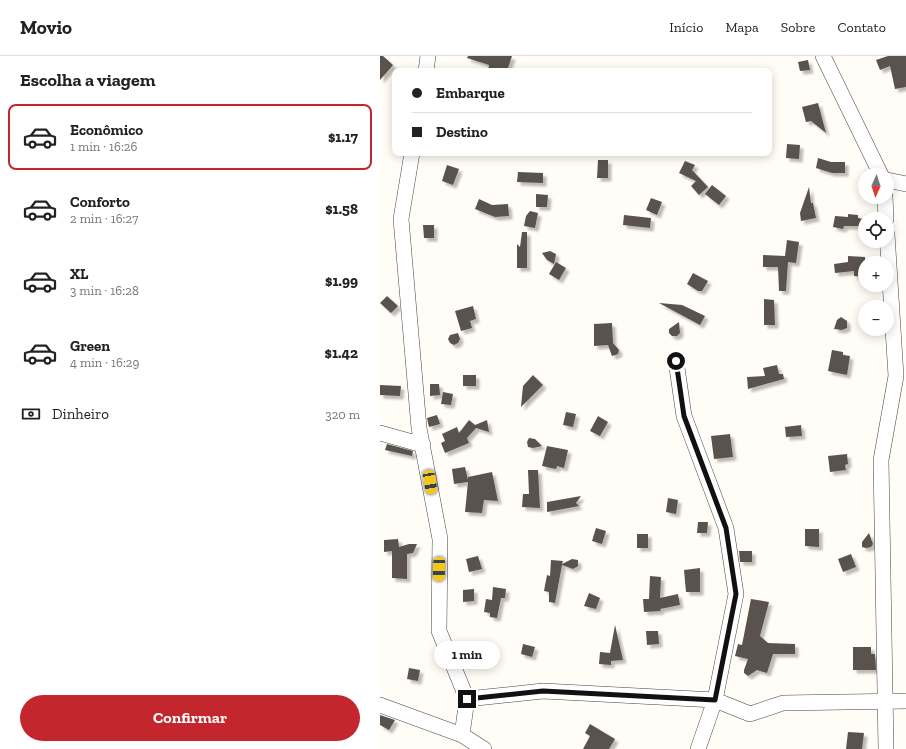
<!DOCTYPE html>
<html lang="pt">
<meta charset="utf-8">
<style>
:root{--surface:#fff;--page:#f6f6f6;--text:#222;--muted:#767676;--line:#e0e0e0;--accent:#c4262e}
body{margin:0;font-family:"Zilla Slab",serif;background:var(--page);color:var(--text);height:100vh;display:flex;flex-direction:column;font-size:15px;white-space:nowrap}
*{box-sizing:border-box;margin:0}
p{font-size:13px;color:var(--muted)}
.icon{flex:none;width:22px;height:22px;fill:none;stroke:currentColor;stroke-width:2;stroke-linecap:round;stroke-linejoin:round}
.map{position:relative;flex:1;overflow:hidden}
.side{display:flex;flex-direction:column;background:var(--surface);width:380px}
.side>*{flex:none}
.guide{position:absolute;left:12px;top:12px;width:380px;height:88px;border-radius:8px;box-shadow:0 2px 10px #0003;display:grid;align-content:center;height:88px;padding:0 20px;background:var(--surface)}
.needle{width:26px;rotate:183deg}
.tools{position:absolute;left:478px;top:112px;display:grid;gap:8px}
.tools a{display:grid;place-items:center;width:36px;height:36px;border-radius:50%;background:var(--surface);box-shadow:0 2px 10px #0003;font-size:20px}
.end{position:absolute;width:18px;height:18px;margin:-9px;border:5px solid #111;background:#fff;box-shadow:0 0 0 2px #fff}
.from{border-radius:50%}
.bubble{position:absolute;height:28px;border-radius:14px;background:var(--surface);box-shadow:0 2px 10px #0003;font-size:13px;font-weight:800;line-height:28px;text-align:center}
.car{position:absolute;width:12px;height:24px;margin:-12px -6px;border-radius:5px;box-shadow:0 0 3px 1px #0007;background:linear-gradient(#f5c518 24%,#345 0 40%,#f5c518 0 76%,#345 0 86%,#f5c518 0)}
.guide b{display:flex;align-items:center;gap:14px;height:38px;font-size:15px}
.guide b+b{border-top:1px solid var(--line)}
.guide i{width:10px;height:10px;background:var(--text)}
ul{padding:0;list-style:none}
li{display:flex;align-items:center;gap:12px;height:66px;margin:0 8px 6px;padding:0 12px;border:2px solid transparent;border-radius:8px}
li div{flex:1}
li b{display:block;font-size:15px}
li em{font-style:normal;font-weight:800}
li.selected{border-color:var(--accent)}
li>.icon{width:36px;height:36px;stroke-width:1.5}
h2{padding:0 20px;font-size:18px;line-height:48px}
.pay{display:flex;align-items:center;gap:10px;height:44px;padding:0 20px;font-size:15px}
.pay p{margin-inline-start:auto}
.primary-button{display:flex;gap:8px;margin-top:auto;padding:8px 20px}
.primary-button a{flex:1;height:46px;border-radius:24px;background:var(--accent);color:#fff;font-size:16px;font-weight:800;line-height:46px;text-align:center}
header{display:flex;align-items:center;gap:24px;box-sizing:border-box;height:56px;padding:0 20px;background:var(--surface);border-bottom:1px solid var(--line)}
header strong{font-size:19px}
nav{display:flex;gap:22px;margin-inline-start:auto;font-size:14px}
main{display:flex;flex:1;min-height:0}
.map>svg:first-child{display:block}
.building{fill:#5a524d;filter:url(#shadow)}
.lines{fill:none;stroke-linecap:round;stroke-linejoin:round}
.minor-casing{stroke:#444;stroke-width:16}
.minor{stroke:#fff;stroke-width:15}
.route{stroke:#111;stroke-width:5}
</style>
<header>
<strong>Movio</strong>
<nav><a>Início</a><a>Mapa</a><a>Sobre</a><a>Contato</a></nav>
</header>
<main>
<section class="side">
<h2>Escolha a viagem</h2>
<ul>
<li class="selected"><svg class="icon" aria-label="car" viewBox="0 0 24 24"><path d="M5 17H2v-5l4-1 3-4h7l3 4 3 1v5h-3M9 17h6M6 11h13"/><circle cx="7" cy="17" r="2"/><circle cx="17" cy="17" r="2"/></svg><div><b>Econômico</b><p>1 min · 16:26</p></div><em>$1.17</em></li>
<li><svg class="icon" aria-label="car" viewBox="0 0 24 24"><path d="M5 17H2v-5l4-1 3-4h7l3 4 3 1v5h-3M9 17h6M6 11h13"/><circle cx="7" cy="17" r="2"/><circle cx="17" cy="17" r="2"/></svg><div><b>Conforto</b><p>2 min · 16:27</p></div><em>$1.58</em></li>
<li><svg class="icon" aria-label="car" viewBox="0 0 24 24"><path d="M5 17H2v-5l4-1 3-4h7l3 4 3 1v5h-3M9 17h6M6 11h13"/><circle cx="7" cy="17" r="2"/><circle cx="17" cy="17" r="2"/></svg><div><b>XL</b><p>3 min · 16:28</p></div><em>$1.99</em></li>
<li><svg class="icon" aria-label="car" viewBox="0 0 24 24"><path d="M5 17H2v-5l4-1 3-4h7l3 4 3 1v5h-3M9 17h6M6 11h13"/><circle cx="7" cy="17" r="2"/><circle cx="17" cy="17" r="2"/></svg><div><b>Green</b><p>4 min · 16:29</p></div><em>$1.42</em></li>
</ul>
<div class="pay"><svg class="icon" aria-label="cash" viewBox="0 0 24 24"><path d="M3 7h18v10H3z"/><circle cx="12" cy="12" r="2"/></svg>Dinheiro<p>320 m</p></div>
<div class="primary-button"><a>Confirmar</a></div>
</section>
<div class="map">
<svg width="526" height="693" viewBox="0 0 526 693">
<defs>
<filter id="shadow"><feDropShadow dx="3.5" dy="3.5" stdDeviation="1" flood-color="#0004"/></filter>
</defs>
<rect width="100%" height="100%" fill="#fffdf5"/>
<path class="building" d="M0,0h3l10,9 -13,15z
M88,0h44l-5,15h-19l1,-6 -22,-7z
M508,0h18v31l-11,2 -5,-23 -10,4 -4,-10z
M428,4l2,10 -10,1 -2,-9z
M438,47l8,30 -15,-12 -5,1 -4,-15z
M407,88l13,1 -1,14 -13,-1z
M438,102l13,4h14v11h-13l-16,-5z
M218,104h10v18h-11z
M305,105l10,4 -3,5 16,17 -9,8 -8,-9 5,-5 -17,-8z
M67,109l12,4 -6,16 -11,-4z
M138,116l25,1v10l-26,-1z
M332,129l14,11 -7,9 -14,-11z
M429,131l2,16h2l3,15 -15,3 -1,-8z
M156,138l12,1 -1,12h-11z
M271,142l11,4 -5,13 -11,-5z
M99,143l13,6 16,-1 1,12 -14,1 -20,-8z
M150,155l8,2 -3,15 -11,-2 2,-10z
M468,158l10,1v3l5,1v7h-19l-1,3 -10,-2 2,-11 13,1z
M244,159l27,3 -1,10 -27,-3z
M43,169h11v13h-10z
M142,176h5v36h-10v-24l3,3z
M407,184l12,2 -3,21 -8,-1 -2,29h-7l-1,-24h-15v-12l22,1z
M170,195l6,3 -2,10 -7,-4 -5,-7z
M468,200l17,1v20l-11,-1v-5l-19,2 -1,-9 14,-2z
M176,206l10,6 -7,12 -10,-6z
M313,217l15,8 -6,10h-4l-11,-7z
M7,240l11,10 -7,7 -11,-10z
M384,243l10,1 1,25h-11z
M279,247l23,2 23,11 -5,9z
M93,250l3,13 -6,2 2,7 -11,3 -6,-20z
M461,261l6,4v7l-5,2 -8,-1 3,-9z
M299,266l1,11 -3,3h-5l-3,-3v-4z
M232,267l1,20 6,7 -1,4 -6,2 -4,-11 -14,1v-22z
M78,277l2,6 -2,4 -4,2 -4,-2 -2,-4 2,-4z
M452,294l11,2v3l7,1 -3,19 -19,-4z
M397,309l2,9h4l1,5 -36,10 -1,-12 18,-1 -2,-8z
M83,319h13v11h-13z
M153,319l10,10 -22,22 2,-21z
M50,328h9l1,11 -10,1z
M0,329l21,1 -1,10 -20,-1z
M63,336l10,2 -2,11 -10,-1z
M186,356l10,2 -3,13 -10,-2z
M57,359l3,9 -11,3 -2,-9z
M218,360l10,6 -8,14 -10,-5z
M89,364l6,5 12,-5 2,12 -13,-4 -9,10 2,5 -24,10 -4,-10 4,-2 -3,-7 15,-7 2,6z
M421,369l1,11 -16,1 -1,-10z
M350,378l3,23 -19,2 -3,-23z
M149,382l6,1 7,7 -9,2 -5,-1 -1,-5z
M7,388l26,7 -1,5 -27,-6z
M167,390l21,4 -4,18 -7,-2 -1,3 -14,-3z
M467,398l1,10 -3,1 1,5 -16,2 -2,-16z
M85,411l3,13v-3l24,-5 6,29 -14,-1 -2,13 -17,-1 3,-30 -14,2 -2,-15z
M148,414h10l2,38 -18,-1 1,-13h6z
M201,440l-5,7 3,3 -32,6v-10z
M288,442l10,2 -2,14 -10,-2z
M318,466h10l-1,11h-10z
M216,472l10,3 -4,13 -10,-3z
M425,473h14v18l-14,-1z
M489,477l4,11 -2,3 -5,1 -4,-1v-5z
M257,478h11v14h-11z
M18,483l1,8 10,-3h8l-4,9 -6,1v25l-15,-1v-27l-8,1v-12z
M359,495h13v11h-12z
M471,498l5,13 -13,5 -5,-13z
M98,500l4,13 -13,3 -3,-13z
M192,503l6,1v6l-5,3 -11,-4 -7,38 -6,-1v-10l-5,-1 3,-16 3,1 1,-16 12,1 -1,3z
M320,512v24h-14l-2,-22z
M270,520l11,1 -1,21 18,-4 2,11 -20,4 1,2 -17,1 -1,-13h6z
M113,531l13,2 -1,9h-4l-4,20 -7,-1v-4l-6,-1 2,-13 6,1z
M94,533v12l-11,1v-12z
M209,537l11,5 -4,11 -12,-3z
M371,543l18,3 -9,34 8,7 27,1v10h-22l-6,19 -10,-3 -9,6 -4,-3v-3l4,-11 -13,-3 3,-12 4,1z
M235,569l8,35 -12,1v4l-12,-1 1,-12 10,1z
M266,575h12l1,13 -12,1z
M143,588l12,3 -3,10 -11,-3z
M473,591h18v7h4l1,16h-23z
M29,612l11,2 -2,11 -11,-2z
M0,659l15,5 -6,10 -9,-5z
M210,668l25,15 -6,10h-26l7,-13 -5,-3z
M468,676l16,1 -2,16h-16z"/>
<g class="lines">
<g class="minor-casing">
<path id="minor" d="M443,0l58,119
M46,15l2,-15
M32,97l-11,66 18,209 21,111 -1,92 28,68 -5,36
M507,124l19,4
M505,141l1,22
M296,305l8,55 42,112 10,66 -21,106 -17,49
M0,377l43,12
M87,643l76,-8 172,9 35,14 33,-11 123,-2
M0,649l82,30 22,14
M506,693l-5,-289 15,-84 -9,-142"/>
</g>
<use href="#minor" class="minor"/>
</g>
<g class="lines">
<path class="route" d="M87,643l76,-8 172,9 21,-106 -10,-66 -42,-112 -8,-55"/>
</g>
</svg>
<div class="tools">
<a><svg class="needle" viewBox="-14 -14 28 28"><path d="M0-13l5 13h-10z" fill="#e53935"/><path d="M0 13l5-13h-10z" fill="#767676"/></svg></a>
<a><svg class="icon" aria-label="locate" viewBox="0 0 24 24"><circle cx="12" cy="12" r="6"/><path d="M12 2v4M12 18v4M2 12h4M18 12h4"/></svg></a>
<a>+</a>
<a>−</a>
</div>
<i class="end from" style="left:296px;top:305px"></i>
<i class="end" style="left:87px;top:643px"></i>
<div class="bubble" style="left:54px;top:585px;width:66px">1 min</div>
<i class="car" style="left:50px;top:426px;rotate:170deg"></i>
<i class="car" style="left:59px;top:513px;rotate:181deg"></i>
<div class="guide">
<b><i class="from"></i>Embarque</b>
<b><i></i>Destino</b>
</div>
</div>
</main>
